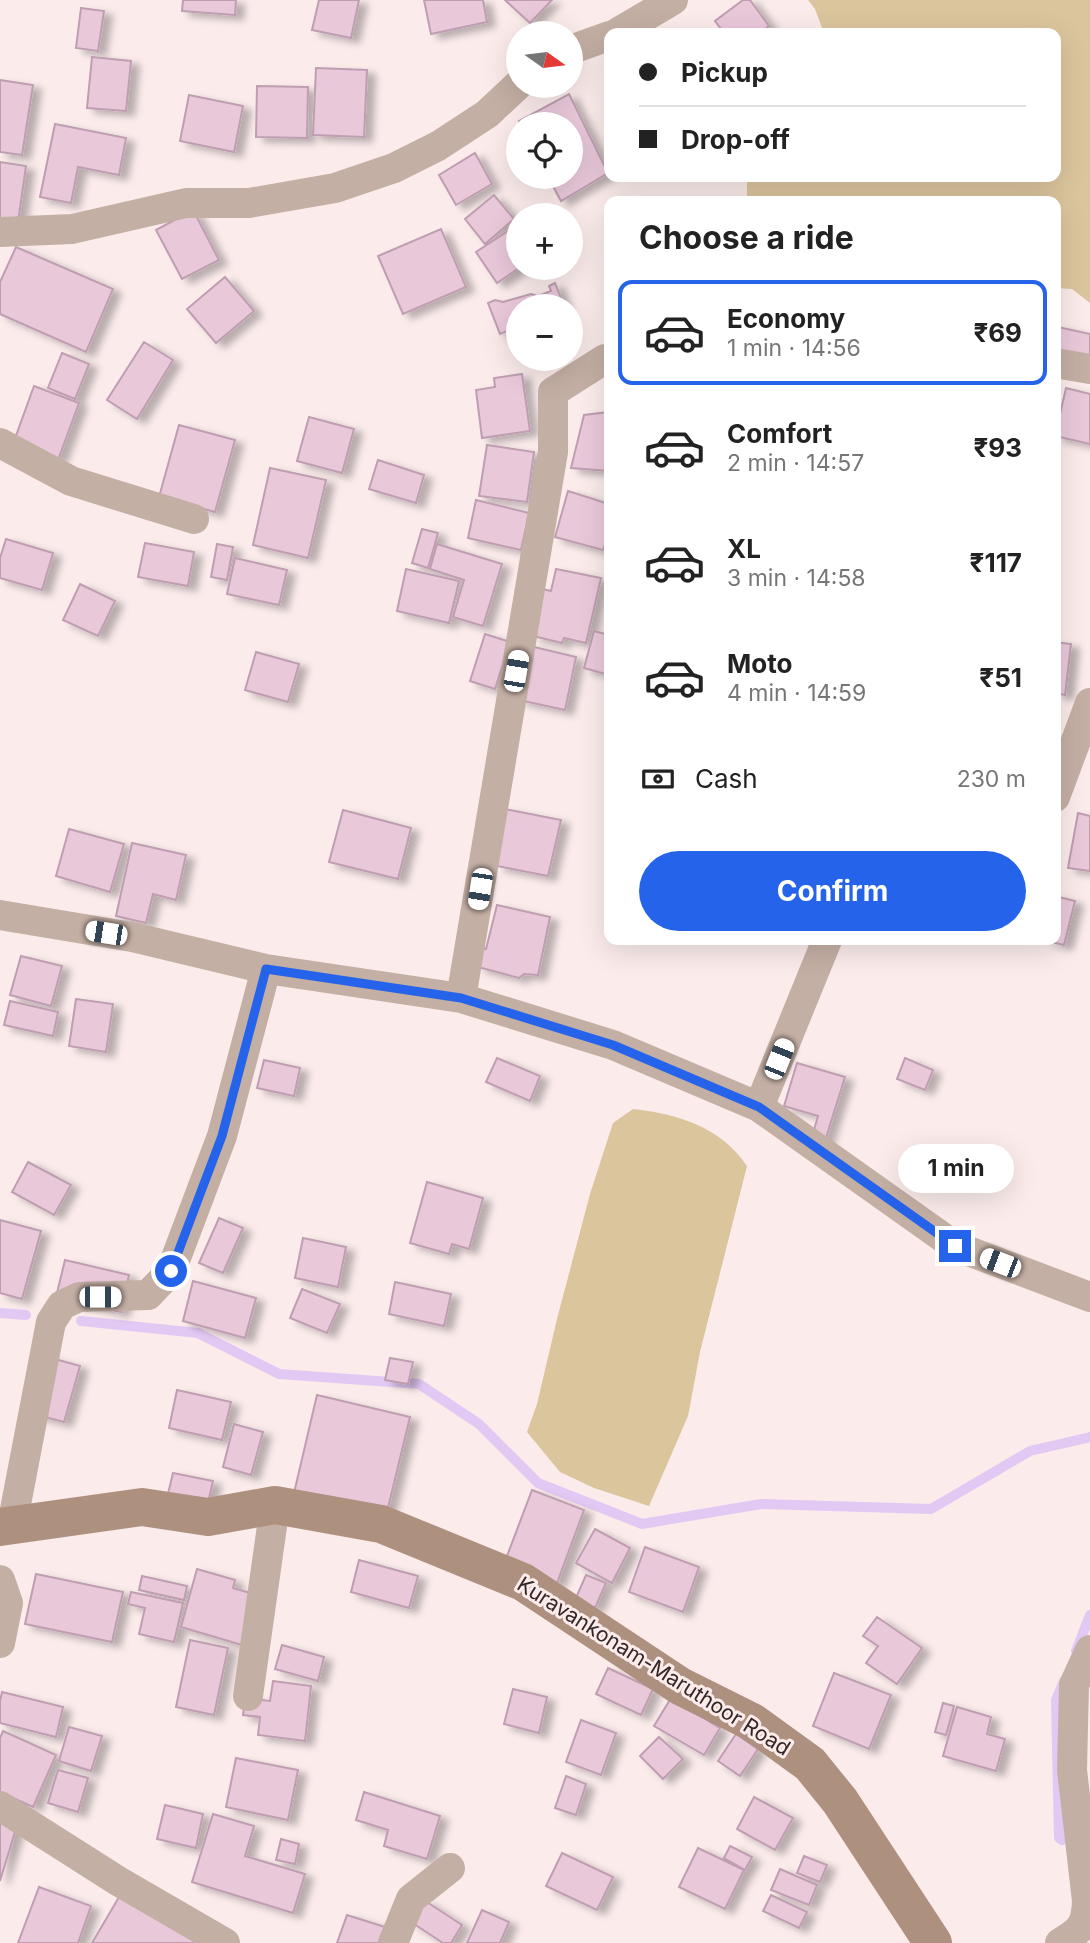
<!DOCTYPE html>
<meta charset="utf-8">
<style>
:root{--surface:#fff;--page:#f6f6f6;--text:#222;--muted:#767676;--line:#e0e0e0;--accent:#2563eb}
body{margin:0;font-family:Inter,sans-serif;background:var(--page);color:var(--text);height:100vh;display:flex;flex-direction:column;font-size:26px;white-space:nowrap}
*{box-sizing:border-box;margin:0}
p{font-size:23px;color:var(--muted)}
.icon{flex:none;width:38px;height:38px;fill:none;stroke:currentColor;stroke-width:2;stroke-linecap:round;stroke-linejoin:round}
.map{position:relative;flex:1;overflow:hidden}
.sheet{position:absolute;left:604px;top:196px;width:457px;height:749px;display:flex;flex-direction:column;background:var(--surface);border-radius:14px;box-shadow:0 7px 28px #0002}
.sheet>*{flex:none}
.banner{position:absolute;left:604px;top:28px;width:457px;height:154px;border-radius:14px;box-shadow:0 7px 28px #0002;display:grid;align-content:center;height:154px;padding:0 35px;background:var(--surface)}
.needle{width:46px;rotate:104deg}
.buttons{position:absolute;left:506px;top:21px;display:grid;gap:14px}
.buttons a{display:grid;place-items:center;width:77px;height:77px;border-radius:50%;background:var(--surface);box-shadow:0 7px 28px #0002;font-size:35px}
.end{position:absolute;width:32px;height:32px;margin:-16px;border:9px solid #2563eb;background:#fff;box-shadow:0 0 0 4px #fff}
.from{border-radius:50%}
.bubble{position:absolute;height:49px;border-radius:24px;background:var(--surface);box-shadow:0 7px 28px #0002;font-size:23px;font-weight:700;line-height:49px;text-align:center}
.car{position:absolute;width:21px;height:42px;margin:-21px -10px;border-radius:9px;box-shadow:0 0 5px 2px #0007;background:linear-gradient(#fff 24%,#345 0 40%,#fff 0 76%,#345 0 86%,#fff 0)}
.banner b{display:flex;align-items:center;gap:24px;height:66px;font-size:26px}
.banner b+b{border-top:2px solid var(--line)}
.banner i{width:18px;height:18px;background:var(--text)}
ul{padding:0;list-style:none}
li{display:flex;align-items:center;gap:21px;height:105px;margin:0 14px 10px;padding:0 21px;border:4px solid transparent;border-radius:14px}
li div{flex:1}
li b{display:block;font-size:26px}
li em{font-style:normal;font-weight:700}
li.current{border-color:var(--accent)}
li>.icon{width:63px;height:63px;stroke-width:1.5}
h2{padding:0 35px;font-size:32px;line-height:84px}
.pay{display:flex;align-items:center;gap:18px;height:77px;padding:0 35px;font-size:26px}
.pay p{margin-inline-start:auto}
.button{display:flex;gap:14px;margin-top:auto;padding:14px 35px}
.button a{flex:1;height:80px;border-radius:42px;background:var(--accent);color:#fff;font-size:28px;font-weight:700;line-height:80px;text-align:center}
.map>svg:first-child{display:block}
.green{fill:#dbc59d}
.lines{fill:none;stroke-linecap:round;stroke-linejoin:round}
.stream{stroke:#e2c9f4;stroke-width:10}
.building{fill:#e9c8da;stroke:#be9eb0;stroke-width:2;filter:url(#shadow)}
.street{stroke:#c4afa4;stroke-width:30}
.secondary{stroke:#ae907f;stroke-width:38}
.route{stroke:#2563eb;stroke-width:9}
.labels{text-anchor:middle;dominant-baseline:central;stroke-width:6;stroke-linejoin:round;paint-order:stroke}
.street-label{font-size:21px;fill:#342626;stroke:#fbebeb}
</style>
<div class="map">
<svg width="1090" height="1943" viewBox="0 0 1090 1943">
<defs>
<filter id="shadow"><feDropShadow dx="8" dy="4.5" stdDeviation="3.5" flood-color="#0004"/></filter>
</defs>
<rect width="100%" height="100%" fill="#fbebeb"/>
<path class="green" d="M808,0h282v303l-18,-14 -17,-1v-87h-308v-24h308v-144h-231l-9,-24z
M633,1109c45,5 88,18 114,57l-47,186 -12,64 -39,90 -55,-18 -34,-16 -33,-40 10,-28 20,-85 33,-125 23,-71z"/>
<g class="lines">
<path class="stream" d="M0,1313l26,2
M81,1321l117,12 81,41 140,10 60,40 59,59 104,41 119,-20 170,5 99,-58 60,-14
M1076,1651l14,-36
M1062,1840l-3,-2 -3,-138 8,-19"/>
</g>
<path class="building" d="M183,0h53l-1,15 -53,-4z
M319,0h40l-8,38 -39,-8z
M424,0h59l4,22 -56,12z
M505,0h47l-22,23z
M743,0h7l19,26 -9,7h-36l-9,-12z
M81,8l23,3 -6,40 -22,-3z
M92,57l39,4 -5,50 -39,-3z
M316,68l51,2 -3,67 -51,-2z
M0,80l33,5 -11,70 -22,-3z
M257,86l51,1 -1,51 -51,-1z
M569,94l39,79 -47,28 -13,-24h22v-53h-49l-2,-3z
M189,95l54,11 -9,46 -54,-11z
M55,124l71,14 -7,37 -41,-8 -7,36 -31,-6z
M475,153l17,31 -36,21 -17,-30z
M0,162l26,4 -8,56 -18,-3z
M494,195l20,24 -29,25 -20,-25z
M193,210l26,50 -37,19 -26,-49z
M514,227l4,6 1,35 -22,15 -21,-31z
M441,229l25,58 -63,27 -25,-58z
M16,247l97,42 -27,63 -86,-38v-32z
M225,277l29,34 -38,32 -29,-34z
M555,283l9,23h-46v47l-9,-23 -9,4 -12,-31 7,-3 8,2 28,-8 7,2 13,-5 -2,-5z
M1058,327l32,7v31l-35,-7v-18z
M144,342l29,18 -36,59 -30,-19z
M62,353l27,11 -14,35 -27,-11z
M522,374l8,57 -48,7 -6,-48 19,-3 -1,-9z
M34,386l45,17 -21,57 -45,-16z
M1066,388l24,6v50l-35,-8z
M609,412v59l-38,-3 13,-53z
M309,417l45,12 -12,44 -45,-12z
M179,425l56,15 -20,72 -56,-15z
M487,445l47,7 -7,50 -48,-6z
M378,460l46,15 -8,28 -47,-14z
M270,468l56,12 -18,78 -55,-13z
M568,491l41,13v28l-6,18 -48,-13z
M476,500l53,13 -8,37 -53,-12z
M422,529l16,4 -10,35 -16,-5z
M6,539l47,14 -11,37 -42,-12v-20z
M145,543l49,9 -6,34 -50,-9z
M217,544l16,3 -6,33 -16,-3z
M437,544l65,20 -19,62 -30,-9 11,-37 -34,-11z
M235,558l52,12 -8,35 -52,-11z
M406,569l53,12 -10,42 -52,-12z
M556,569l45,9 -15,65 -22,-5 -2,5 -29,-7 9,-47 9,2z
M80,584l35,17 -17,35 -35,-16z
M594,631l15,4v40l-25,-7z
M485,634l25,8 -15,47 -25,-8z
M1055,642l16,2 -6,51 -10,-2z
M530,646l46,11 -11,53 -46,-10z
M256,652l43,12 -11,38 -43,-12z
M505,809l56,11 -13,56 -51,-10z
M343,810l68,18 -13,51 -69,-17z
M1078,813l12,3v55l-22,-3z
M69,829l55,15 -14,48 -54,-16z
M132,843l54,12 -10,45 -23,-6 -7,29 -30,-7z
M1055,896l20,5 -11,44 -21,-5h12z
M497,905l53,12 -12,58 -14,-1 -5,4 -41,-11 2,-19 6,1z
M21,956l41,10 -11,40 -41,-11z
M76,999l37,5 -7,48 -37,-6z
M10,1001l48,11 -5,24 -49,-11z
M497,1058l43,18 -10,25 -44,-19z
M905,1058l28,12 -8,20 -28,-11z
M264,1060l36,8 -6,28 -37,-8z
M797,1063l48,14 -21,67 -13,-4 7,-24 -34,-10z
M28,1162l43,23 -17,30 -42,-23z
M427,1182l56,16 -14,51 -17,-5 -3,10 -39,-11z
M219,1218l24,10 -20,45 -24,-10z
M0,1220l41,11 -19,68 -22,-6z
M303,1238l43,9 -8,40 -43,-9z
M65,1260l64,15 -8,37 -65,-15z
M193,1281l63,17 -11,40 -62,-17z
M395,1282l56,12 -7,32 -55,-12z
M302,1289l38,15 -13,29 -37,-15z
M37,1354l43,12 -16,56 -42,-11z
M390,1358l23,4 -5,22 -23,-4z
M177,1390l54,12 -9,38 -53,-12z
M317,1395l93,22 -24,99 -92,-23z
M234,1424l29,8 -12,43 -28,-8z
M173,1473l40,8 -7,30 -40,-9z
M532,1490l52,20 -27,73 -53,-19z
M595,1529l35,19 -18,35 -36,-20z
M645,1547l54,20 -16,45 -54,-20z
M359,1560l59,16 -9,32 -58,-16z
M197,1569l38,11 -2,8 24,7 -15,50 -61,-18z
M36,1574l87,18 -11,50 -87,-18z
M586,1575l20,8 -11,25 -20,-8z
M142,1576l45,10 -3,14 -45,-10z
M131,1592l52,11 -9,39 -35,-8 6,-26 -17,-4z
M877,1617l45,31 -25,36 -31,-21 12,-17 -15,-10z
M190,1640l38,8 -14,67 -38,-8z
M282,1645l42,12 -6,24 -43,-12z
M608,1668l45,21 -12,26 -45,-21z
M834,1673l57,22 -22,54 -56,-23z
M273,1681l38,5 -6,55 -47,-6 2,-18 -17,-2 2,-17 25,3z
M513,1689l34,8 -8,36 -35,-9z
M2,1692l61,15 -7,30 -56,-14v-22z
M671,1698l49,30 -16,27 -50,-29z
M943,1703l11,3 -8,29 -11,-3z
M957,1707l34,10 -4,17 18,5 -9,32 -53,-15z
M581,1720l35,13 -15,42 -35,-13z
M69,1727l33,9 -11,35 -32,-10z
M3,1731l53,24 -23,52 -33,-15v-54z
M736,1734l22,15 -18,27 -22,-15z
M659,1737l24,22 -20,20 -23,-23z
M236,1758l62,12 -10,50 -62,-13z
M58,1770l30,8 -10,34 -30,-9z
M566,1776l20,8 -10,31 -21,-7z
M364,1792l76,24 -13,43 -43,-13 4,-16 -32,-10z
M754,1797l39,21 -18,32 -38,-21z
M165,1805l38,9 -7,34 -39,-9z
M213,1814l41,12 -9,30 60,18 -12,39 -101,-31z
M0,1820l17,5 -17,56z
M281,1839l18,5 -4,20 -19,-4z
M730,1846l22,11 -7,13 -21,-12z
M698,1848l46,22 -19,39 -46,-22z
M562,1853l51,24 -16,33 -51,-24z
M804,1856l23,9 -7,17 -23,-9z
M780,1869l37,16 -8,20 -38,-15z
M39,1887l52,19 -13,37h-60z
M771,1895l36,17 -8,16 -36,-17z
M119,1897l75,44 -1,2h-101z
M424,1900l38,25 -11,18h-8l-32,-21z
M482,1910l27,12 -9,21h-33z
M347,1915l38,12 -5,16h-43z"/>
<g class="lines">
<path class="street" d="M617,33l56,-33
M570,50l39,-14
M0,232l72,-3 114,-26h63l86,-15 59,-20 44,-22 49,-32 31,-29
M1055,363l35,6
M0,443l71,38 123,38
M1055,797l35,-94
M0,915l132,22 134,32 195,29 152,47 146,62 196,139 135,51
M461,998l92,-546v-60l52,-33h4
M759,1107l68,-167
M12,1525l39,-203 11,-17 17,-8 69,-2 23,-24 51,-135 44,-167
M0,1580l8,23 -8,40
M248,1696l27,-191
M0,1806l118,75 107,62
M393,1943l18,-44 39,-31
M1060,1943c21,-13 26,-17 27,-42l-15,-131 2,-85 16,-35"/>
<path class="secondary" d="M0,1527l142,-20 66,10 67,-12 106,19 142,58 157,104 72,36 58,42 30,37 93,142"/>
</g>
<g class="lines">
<path class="route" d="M171,1271l51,-135 44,-167 195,29 152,47 146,62 196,139"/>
</g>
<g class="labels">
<g class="street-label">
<text transform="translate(654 1666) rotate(32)">Kuravankonam-Maruthoor Road</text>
</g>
</g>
</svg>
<div class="buttons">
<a><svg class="needle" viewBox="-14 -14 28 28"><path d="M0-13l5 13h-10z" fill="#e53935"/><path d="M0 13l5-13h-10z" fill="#767676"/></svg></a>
<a><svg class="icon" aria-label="locate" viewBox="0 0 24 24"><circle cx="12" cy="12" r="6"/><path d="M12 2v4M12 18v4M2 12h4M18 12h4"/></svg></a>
<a>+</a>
<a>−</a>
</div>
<i class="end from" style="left:171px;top:1271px"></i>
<i class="end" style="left:955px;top:1246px"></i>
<div class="bubble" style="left:898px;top:1144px;width:116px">1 min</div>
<i class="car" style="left:516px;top:671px;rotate:10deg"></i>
<i class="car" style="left:480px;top:889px;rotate:189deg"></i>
<i class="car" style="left:106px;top:933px;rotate:279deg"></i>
<i class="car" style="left:779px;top:1059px;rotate:22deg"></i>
<i class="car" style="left:1000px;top:1263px;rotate:291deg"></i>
<i class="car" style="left:100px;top:1297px;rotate:90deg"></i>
<div class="banner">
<b><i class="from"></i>Pickup</b>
<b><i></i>Drop-off</b>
</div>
<section class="sheet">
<h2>Choose a ride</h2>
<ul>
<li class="current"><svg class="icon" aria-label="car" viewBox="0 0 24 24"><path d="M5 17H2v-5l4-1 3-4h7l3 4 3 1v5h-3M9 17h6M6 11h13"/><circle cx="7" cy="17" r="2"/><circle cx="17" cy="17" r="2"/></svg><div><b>Economy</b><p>1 min · 14:56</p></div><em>₹69</em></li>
<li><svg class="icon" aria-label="car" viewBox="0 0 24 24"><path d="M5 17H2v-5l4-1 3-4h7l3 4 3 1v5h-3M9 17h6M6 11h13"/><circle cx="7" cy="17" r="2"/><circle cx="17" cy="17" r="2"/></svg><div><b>Comfort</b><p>2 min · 14:57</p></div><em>₹93</em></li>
<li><svg class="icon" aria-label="car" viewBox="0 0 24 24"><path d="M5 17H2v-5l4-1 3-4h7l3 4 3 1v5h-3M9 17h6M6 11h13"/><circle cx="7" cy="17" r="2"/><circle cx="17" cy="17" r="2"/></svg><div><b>XL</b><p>3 min · 14:58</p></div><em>₹117</em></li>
<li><svg class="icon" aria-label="car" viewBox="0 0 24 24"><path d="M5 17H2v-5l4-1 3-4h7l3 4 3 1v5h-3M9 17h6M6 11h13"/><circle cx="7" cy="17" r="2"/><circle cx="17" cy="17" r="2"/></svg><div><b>Moto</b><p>4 min · 14:59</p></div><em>₹51</em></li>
</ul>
<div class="pay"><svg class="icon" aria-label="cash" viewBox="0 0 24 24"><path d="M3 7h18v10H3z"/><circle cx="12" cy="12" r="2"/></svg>Cash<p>230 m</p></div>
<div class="button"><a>Confirm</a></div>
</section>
</div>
